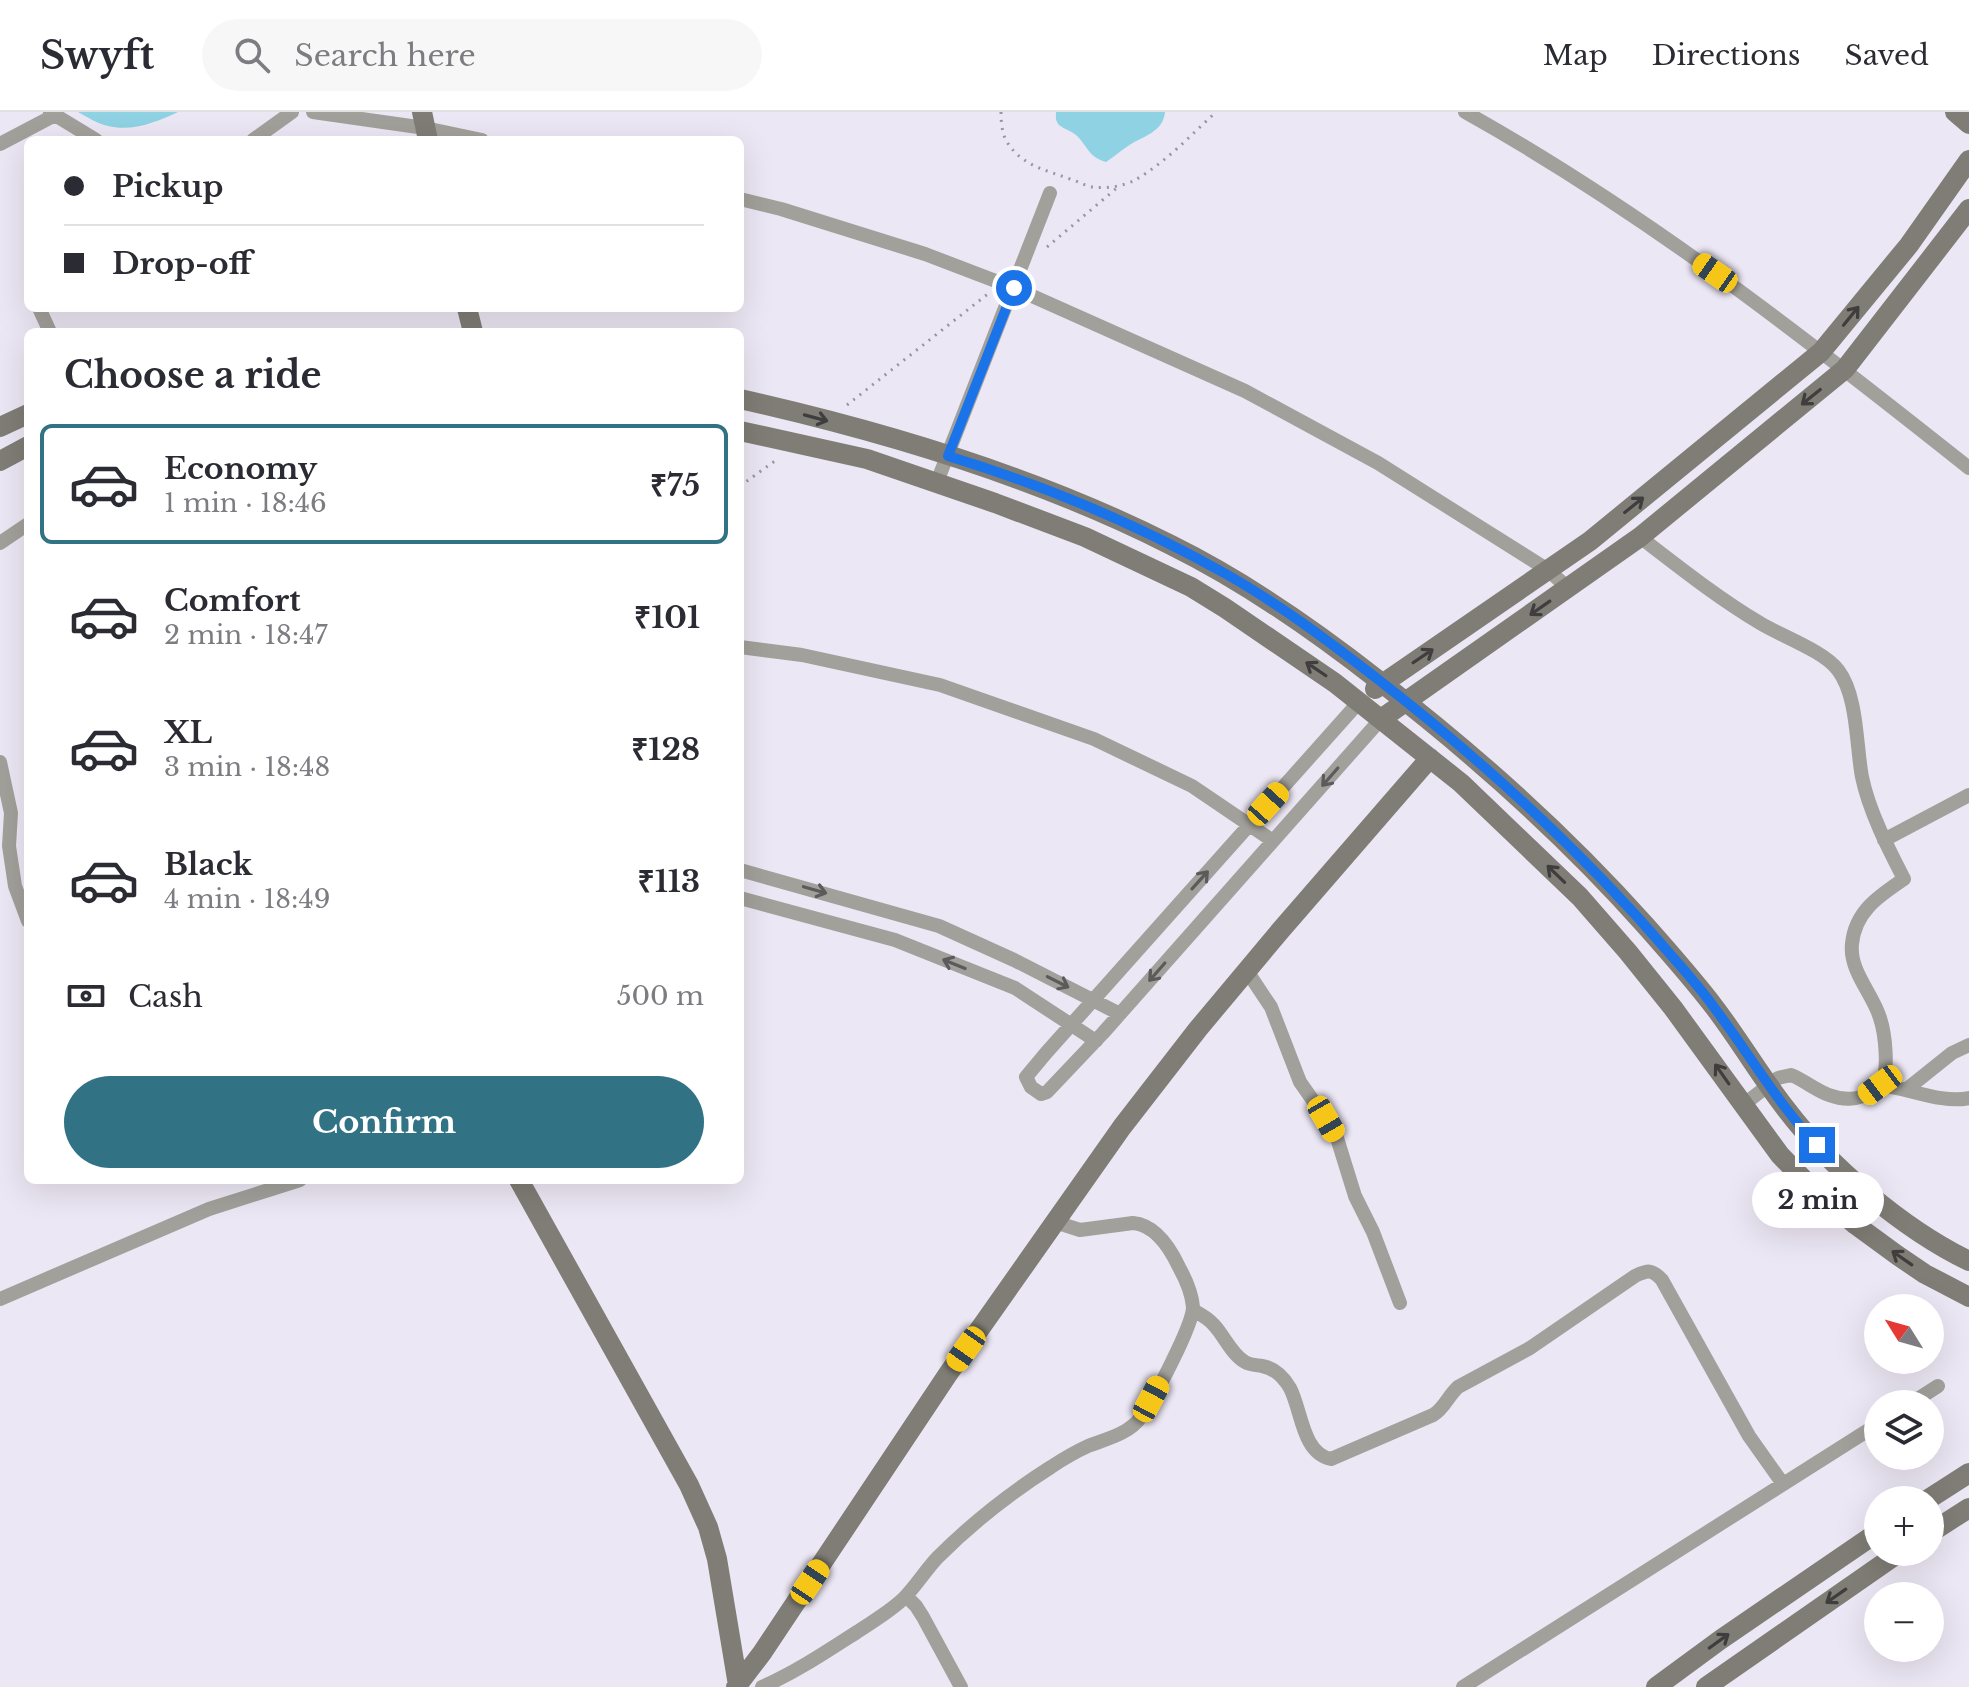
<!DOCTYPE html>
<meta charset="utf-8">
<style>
:root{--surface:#fff;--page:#f7f7f7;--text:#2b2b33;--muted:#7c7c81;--line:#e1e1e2;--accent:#317385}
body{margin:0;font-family:"Libre Baskerville",serif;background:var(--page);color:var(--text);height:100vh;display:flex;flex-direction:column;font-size:30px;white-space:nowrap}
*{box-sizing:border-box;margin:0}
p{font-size:26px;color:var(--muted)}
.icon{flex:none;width:44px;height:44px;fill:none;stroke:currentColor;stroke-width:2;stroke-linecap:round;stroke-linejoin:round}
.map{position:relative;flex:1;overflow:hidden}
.panel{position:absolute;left:24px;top:216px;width:720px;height:856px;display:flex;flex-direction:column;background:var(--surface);border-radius:12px;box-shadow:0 8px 32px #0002}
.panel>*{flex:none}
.guide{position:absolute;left:24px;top:24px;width:720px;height:176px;border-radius:12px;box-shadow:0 8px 32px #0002;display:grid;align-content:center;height:176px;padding:0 40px;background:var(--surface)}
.needle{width:52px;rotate:307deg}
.tools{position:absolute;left:1864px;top:1182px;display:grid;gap:16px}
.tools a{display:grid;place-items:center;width:80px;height:80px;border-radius:50%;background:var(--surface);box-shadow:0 8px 32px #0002;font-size:40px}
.end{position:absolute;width:36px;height:36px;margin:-18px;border:10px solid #1a73e8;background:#fff;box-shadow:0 0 0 4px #fff}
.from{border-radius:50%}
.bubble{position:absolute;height:56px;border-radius:28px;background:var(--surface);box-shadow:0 8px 32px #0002;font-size:26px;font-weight:800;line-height:56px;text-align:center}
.car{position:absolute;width:24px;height:48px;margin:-24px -12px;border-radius:10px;box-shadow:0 0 6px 2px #0007;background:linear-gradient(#f5c518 24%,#345 0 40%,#f5c518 0 76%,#345 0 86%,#f5c518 0)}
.guide b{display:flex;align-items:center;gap:28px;height:76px;font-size:30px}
.guide b+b{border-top:2px solid var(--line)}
.guide i{width:20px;height:20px;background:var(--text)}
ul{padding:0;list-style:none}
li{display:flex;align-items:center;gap:24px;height:120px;margin:0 16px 12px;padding:0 24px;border:4px solid transparent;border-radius:12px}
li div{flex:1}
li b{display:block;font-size:30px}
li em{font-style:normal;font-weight:800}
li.active{border-color:var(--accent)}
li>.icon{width:72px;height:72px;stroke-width:1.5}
h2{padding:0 40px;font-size:36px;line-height:96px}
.pay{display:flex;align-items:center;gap:20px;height:88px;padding:0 40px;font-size:30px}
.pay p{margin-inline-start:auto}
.button{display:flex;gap:16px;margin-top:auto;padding:16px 40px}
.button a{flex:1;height:92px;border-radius:48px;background:var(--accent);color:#fff;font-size:32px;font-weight:800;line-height:92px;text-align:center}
header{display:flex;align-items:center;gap:48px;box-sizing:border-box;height:112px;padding:0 40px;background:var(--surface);border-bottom:2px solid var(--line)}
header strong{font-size:38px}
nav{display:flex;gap:44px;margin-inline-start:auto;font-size:28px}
.search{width:560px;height:72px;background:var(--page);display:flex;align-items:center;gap:20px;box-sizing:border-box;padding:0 28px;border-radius:44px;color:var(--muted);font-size:30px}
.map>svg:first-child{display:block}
.water{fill:#8ed2e4}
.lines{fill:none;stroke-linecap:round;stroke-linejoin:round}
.path{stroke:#9a96a0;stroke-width:3;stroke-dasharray:2 6;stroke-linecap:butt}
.street{stroke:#a2a09b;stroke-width:14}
.secondary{stroke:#7f7d75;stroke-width:20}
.oneway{stroke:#3f3d3d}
.oneway2{stroke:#5c5a5a}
.route{stroke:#1a73e8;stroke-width:10}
</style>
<header>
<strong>Swyft</strong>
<div class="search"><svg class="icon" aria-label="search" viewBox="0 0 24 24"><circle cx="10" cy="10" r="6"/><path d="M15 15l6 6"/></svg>Search here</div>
<nav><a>Map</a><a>Directions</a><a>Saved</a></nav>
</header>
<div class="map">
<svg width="1969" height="1575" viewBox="0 0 1969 1575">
<rect width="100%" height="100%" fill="#ece7f4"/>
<path class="water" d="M78,0h100c-21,10 -46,20 -70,14 -10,-2 -21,-9 -30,-14z
M1056,0h109c-2,21 -23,24 -37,34 -8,5 -14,11 -22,16 -18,-5 -18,-16 -30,-27 -5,-4 -12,-6 -17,-10 -4,-5 -3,-7 -3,-13z"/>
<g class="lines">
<path class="path" d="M1001,0c0,10 1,22 6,30 15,24 39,28 63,37 8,2 15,7 23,8 13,2 31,-1 42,-7 30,-17 56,-45 81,-68
M1047,135l71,-60
M847,293l142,-112
M740,374l39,-28"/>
<path class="street" d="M50,0l46,28
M313,0l112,16 57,12
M1465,0c181,101 343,228 504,356
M253,28l39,-28
M0,32l55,-29
M740,87l41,10 144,45 89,34 231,103 133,72 151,95 19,12 20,18
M39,196l11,24
M937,370l113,-289
M1640,425c39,30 78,61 120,86 21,13 64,28 78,47 20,26 18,76 24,107 7,34 26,71 42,102 -25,17 -49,32 -52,65 -3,27 21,50 28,74 5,15 10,55 0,67 -1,1 -9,7 -10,7 -12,9 -28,8 -41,3 -14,-5 -25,-15 -38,-20l-13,3 -35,27
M0,431l28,-19
M740,535l62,8 138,30 154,54 98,47 81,55
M1359,590l-313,351 -20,24 5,10 10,7 6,-2 56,-59 278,-314
M0,650l11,51 -2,33 6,40 13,35
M1884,728l85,-45
M740,758l199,56 75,34 106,54
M740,786l155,42 120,48 81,53
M1247,859l24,36 29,75 26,37 11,19 18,58 18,36 27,71
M1880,973c28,3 62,19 89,13
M1907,977l45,-36 17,-8
M0,1187l209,-90 91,-29
M1193,1198c7,4 15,8 20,14 11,11 18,30 32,38 5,3 11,3 17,4 13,2 22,12 28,22 12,23 12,65 41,71l102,-44c11,-6 15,-19 25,-28l72,-39 105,-72c13,-6 17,-7 27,4l87,156 34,48
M1910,1292l28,-18
M906,1484l10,10 7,11 38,70
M762,1575c34,-15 64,-35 95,-55 16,-11 36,-22 49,-36 11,-12 20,-26 31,-38 34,-34 73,-65 114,-91 12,-8 24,-15 37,-21 18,-7 41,-12 53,-29 12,-16 52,-92 52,-110 -1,-13 -8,-29 -14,-40 -9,-19 -23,-42 -46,-44l-53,7 -25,-8
M1463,1575l415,-263"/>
<path class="secondary" d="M422,0l6,28
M1955,0l14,12
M467,196l6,24
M740,287c147,33 297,78 431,146 75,37 142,84 207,135 96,74 186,154 267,245 24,27 48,54 70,83 25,33 46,69 71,101 44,58 117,120 183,152
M0,315l28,-13
M740,319l127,28 128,44 90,34 106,50 34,21 110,75 126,100 119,114 48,55 45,56 107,147 30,31 46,39 41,30 28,19 44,23
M0,349l28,-15
M1375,577l215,-148 231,-189 88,-107 60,-85
M1381,607l259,-182 205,-168 124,-160
M519,1068l170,305 19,42 9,32 21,126
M1927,1388l42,-27
M1930,1421l39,-25
M736,1575l26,-34 186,-279 174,-247 76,-98 82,-98 150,-173
M1656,1575l64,-47 158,-108
M1706,1575l194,-135"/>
</g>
<defs><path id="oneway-shaft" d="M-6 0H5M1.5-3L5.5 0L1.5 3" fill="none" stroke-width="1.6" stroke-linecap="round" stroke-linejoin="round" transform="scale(2)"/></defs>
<g class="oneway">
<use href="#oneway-shaft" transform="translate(1851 204) rotate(-51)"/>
<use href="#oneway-shaft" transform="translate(1811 285) rotate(141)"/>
<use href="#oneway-shaft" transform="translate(816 306) rotate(15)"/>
<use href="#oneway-shaft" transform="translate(1634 393) rotate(-39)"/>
<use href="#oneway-shaft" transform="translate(1540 496) rotate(145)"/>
<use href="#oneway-shaft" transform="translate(1423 544) rotate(-34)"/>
<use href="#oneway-shaft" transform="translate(1316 557) rotate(-146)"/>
<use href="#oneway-shaft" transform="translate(1556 762) rotate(-136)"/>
<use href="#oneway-shaft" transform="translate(1722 962) rotate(-125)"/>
<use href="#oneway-shaft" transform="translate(1902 1146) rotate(-145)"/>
<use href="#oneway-shaft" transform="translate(1836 1484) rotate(145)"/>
<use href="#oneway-shaft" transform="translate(1719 1529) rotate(-36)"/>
</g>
<g class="oneway2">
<use href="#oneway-shaft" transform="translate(1330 665) rotate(131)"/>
<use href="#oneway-shaft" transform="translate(1200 768) rotate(-48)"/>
<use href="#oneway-shaft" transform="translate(815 778) rotate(16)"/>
<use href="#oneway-shaft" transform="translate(954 852) rotate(-158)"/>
<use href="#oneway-shaft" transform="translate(1157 860) rotate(131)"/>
<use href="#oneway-shaft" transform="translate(1058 870) rotate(27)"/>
</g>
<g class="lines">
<path class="route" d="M1014,176l-66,168c95,29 191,69 278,118 53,30 101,66 149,103 107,83 207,174 295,277 16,18 32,36 46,56 34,45 62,94 101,135"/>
</g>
</svg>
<div class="tools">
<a><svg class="needle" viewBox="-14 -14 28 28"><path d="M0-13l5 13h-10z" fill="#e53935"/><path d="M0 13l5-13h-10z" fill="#7c7c81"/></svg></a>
<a><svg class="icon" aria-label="layers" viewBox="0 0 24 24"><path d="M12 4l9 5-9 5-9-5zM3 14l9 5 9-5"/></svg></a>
<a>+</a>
<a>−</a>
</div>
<i class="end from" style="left:1014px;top:176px"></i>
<i class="end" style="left:1817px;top:1033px"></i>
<div class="bubble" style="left:1752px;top:1060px;width:132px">2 min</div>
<i class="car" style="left:1715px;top:161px;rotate:305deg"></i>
<i class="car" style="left:1268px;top:692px;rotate:42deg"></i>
<i class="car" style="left:1880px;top:973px;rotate:233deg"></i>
<i class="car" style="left:1326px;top:1007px;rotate:150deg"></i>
<i class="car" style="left:966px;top:1237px;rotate:215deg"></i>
<i class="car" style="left:1151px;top:1287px;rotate:28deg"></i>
<i class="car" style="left:810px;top:1470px;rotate:34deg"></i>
<div class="guide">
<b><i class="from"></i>Pickup</b>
<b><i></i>Drop-off</b>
</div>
<section class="panel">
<h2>Choose a ride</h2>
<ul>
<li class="active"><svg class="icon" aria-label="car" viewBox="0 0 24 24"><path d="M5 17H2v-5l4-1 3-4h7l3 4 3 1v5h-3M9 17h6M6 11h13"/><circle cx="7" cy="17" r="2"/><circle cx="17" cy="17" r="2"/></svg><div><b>Economy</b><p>1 min · 18:46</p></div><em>₹75</em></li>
<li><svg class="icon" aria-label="car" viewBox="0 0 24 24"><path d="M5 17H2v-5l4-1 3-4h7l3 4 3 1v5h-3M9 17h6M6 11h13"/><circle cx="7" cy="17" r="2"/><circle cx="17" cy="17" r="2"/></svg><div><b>Comfort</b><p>2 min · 18:47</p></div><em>₹101</em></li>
<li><svg class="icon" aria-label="car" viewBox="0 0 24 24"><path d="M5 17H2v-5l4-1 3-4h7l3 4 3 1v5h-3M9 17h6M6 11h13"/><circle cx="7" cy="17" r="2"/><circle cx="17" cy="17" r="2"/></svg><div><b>XL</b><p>3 min · 18:48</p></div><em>₹128</em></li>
<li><svg class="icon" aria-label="car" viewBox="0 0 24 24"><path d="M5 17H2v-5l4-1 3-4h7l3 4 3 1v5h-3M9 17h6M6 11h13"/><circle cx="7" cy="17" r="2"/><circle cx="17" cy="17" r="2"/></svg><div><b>Black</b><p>4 min · 18:49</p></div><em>₹113</em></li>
</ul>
<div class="pay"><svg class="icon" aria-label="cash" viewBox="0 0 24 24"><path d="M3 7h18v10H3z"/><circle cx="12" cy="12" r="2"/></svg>Cash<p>500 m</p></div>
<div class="button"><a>Confirm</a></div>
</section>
</div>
